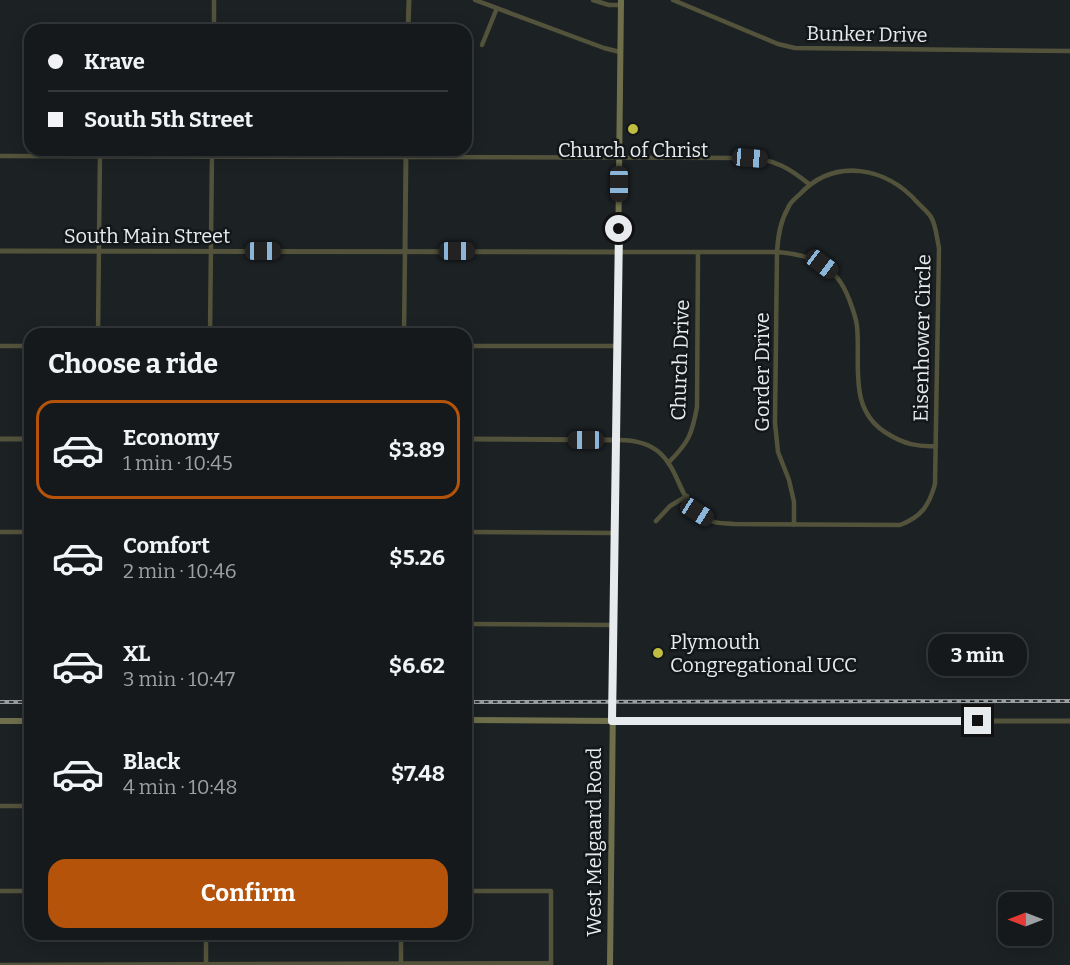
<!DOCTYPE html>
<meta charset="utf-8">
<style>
:root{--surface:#15191b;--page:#1e2224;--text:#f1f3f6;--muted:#9da0a3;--line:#34383a;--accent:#b45309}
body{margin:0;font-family:Bitter,serif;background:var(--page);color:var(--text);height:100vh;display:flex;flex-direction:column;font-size:22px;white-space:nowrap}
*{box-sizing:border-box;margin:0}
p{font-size:20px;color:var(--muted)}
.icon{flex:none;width:33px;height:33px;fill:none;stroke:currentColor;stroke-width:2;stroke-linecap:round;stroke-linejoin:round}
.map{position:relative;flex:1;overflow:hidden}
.drawer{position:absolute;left:24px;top:328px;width:448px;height:612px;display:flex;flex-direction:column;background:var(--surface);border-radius:18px;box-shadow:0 3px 15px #0003,0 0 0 2px var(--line)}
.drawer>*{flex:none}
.guide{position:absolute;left:24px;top:24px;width:448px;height:132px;border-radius:18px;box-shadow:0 3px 15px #0003,0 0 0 2px var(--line);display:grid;align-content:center;height:132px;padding:0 24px;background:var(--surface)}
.needle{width:39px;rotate:270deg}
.controls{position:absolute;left:998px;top:892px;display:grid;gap:12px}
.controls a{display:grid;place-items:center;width:54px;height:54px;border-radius:12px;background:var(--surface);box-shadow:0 3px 15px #0003,0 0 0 2px var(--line);font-size:30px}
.end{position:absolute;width:27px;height:27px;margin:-14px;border:8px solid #e8ebed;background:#111;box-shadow:0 0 0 3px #111}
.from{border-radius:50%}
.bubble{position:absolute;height:42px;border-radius:18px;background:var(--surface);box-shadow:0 3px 15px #0003,0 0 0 2px var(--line);font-size:20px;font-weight:700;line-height:42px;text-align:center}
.car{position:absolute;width:18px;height:36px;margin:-18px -9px;border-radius:8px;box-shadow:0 0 4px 2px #0007;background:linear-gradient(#222 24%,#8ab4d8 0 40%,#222 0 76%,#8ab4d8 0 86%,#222 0)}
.guide b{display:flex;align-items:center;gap:21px;height:57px;font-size:22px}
.guide b+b{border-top:2px solid var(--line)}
.guide i{width:15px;height:15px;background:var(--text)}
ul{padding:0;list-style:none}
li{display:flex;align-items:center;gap:18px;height:99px;margin:0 12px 9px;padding:0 12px;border:3px solid transparent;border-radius:18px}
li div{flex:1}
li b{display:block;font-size:22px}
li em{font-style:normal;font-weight:700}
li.current{border-color:var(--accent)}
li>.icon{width:54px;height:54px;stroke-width:1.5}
h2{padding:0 24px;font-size:27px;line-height:72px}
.cta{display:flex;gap:12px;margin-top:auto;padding:12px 24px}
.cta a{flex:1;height:69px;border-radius:18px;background:var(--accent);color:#fff;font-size:24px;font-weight:700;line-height:69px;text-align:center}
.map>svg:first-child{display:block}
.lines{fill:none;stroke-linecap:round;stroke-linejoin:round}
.minor{stroke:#53533c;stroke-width:4.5}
.tertiary{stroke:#53533c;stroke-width:5}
.secondary{stroke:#6f704b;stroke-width:6}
.rail-casing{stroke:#9a9ea1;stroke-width:4}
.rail{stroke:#13171a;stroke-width:1.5;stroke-dasharray:4.5;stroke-linecap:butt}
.route{stroke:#e8ebed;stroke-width:8}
.poi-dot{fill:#c0be40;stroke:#13171a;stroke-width:2}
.labels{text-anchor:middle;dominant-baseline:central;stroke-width:5;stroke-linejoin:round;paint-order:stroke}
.street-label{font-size:20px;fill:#e8ebed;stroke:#13171a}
.poi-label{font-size:20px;fill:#e8ebed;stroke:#13171a}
</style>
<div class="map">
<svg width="1070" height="965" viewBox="0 0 1070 965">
<rect width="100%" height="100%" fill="#1c2124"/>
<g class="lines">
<path class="minor" d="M475,0l129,48 16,4
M593,0l16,5h12
M673,0l105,44 17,4 275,3
M214,30v-30
M482,45l15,-37
M0,156l750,2c26,2 39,10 59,26
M98,334l2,-184
M210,334l2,-184
M404,334l1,-83
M0,346h30
M466,346h151
M616,440c73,-2 51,64 95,81 7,3 16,2 23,3l166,1c21,-8 29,-19 35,-41l4,-236c-2,-9 -3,-23 -8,-31 -3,-5 -9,-10 -13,-14 -32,-36 -83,-46 -118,-9 -4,4 -10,8 -12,14 -8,14 -10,28 -11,44h-159
M669,462c20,-20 23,-28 28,-55l1,-155
M656,521l14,-15 17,-10
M794,525v-23l-5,-22 -11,-28 -3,-29 2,-171c36,3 59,13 72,47 3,8 7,18 8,27 4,39 -10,84 31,108 16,10 30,13 48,12
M0,532h30
M466,532l148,1
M466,624l147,1
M0,806h30
M0,891h30
M466,891h85v74
M206,934v31
M401,934v29
M0,965l551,-2"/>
<path class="tertiary" d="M408,30l1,-30
M0,251l618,1
M405,251l1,-101
M0,439h30
M466,439l150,1
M612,721h458"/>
<path class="secondary" d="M466,720l146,1
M0,721h30
M610,965l11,-965"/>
<g class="rail-casing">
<path id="rail" d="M0,702h30
M466,702l604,-1"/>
</g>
<use href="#rail" class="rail"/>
</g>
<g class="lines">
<path class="route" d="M619,229l-7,492h366"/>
</g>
<g class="poi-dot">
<circle cx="633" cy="129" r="6"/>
<circle cx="658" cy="653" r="6"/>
</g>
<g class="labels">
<g class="street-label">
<text transform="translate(867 34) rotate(1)">Bunker Drive</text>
<text x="147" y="236">South Main Street</text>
<text transform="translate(922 338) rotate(-89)">Eisenhower Circle</text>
<text transform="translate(680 360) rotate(-88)">Church Drive</text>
<text transform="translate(762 372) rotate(-90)">Gorder Drive</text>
<text transform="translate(594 842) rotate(-90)">West Melgaard Road</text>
</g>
<g class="poi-label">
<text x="633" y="150">Church of Christ</text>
<text x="670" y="642" text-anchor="start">Plymouth<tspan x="670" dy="23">Congregational UCC</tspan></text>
</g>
</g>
</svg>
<div class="controls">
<a><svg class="needle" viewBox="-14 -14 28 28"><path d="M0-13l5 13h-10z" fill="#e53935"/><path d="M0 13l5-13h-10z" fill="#9da0a3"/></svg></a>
</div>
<i class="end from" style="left:619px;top:229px"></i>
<i class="end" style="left:978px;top:721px"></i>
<div class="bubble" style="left:928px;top:634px;width:99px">3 min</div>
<i class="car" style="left:750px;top:158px;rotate:95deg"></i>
<i class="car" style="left:619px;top:184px;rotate:180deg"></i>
<i class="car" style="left:263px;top:251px;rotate:90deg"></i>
<i class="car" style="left:457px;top:251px;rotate:90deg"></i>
<i class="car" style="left:822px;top:264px;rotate:127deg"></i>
<i class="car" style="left:586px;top:440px;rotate:270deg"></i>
<i class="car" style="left:697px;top:512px;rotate:122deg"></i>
<div class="guide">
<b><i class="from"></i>Krave</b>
<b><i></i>South 5th Street</b>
</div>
<section class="drawer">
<h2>Choose a ride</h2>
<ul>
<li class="current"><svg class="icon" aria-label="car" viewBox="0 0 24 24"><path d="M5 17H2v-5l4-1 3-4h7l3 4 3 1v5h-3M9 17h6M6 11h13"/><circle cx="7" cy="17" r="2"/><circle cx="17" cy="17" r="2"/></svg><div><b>Economy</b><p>1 min · 10:45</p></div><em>$3.89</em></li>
<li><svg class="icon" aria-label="car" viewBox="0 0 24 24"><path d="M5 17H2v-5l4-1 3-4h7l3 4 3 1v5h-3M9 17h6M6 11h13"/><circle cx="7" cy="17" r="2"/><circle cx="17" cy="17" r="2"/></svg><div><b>Comfort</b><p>2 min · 10:46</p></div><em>$5.26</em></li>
<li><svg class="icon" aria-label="car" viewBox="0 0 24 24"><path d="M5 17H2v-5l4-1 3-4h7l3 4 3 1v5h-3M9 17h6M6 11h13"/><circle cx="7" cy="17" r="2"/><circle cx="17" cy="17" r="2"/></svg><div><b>XL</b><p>3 min · 10:47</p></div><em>$6.62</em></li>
<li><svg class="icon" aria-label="car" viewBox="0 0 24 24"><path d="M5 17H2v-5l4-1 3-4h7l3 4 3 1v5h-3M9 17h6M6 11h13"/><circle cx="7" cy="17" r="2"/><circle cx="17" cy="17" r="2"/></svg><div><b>Black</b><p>4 min · 10:48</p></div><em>$7.48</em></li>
</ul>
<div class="cta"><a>Confirm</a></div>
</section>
</div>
